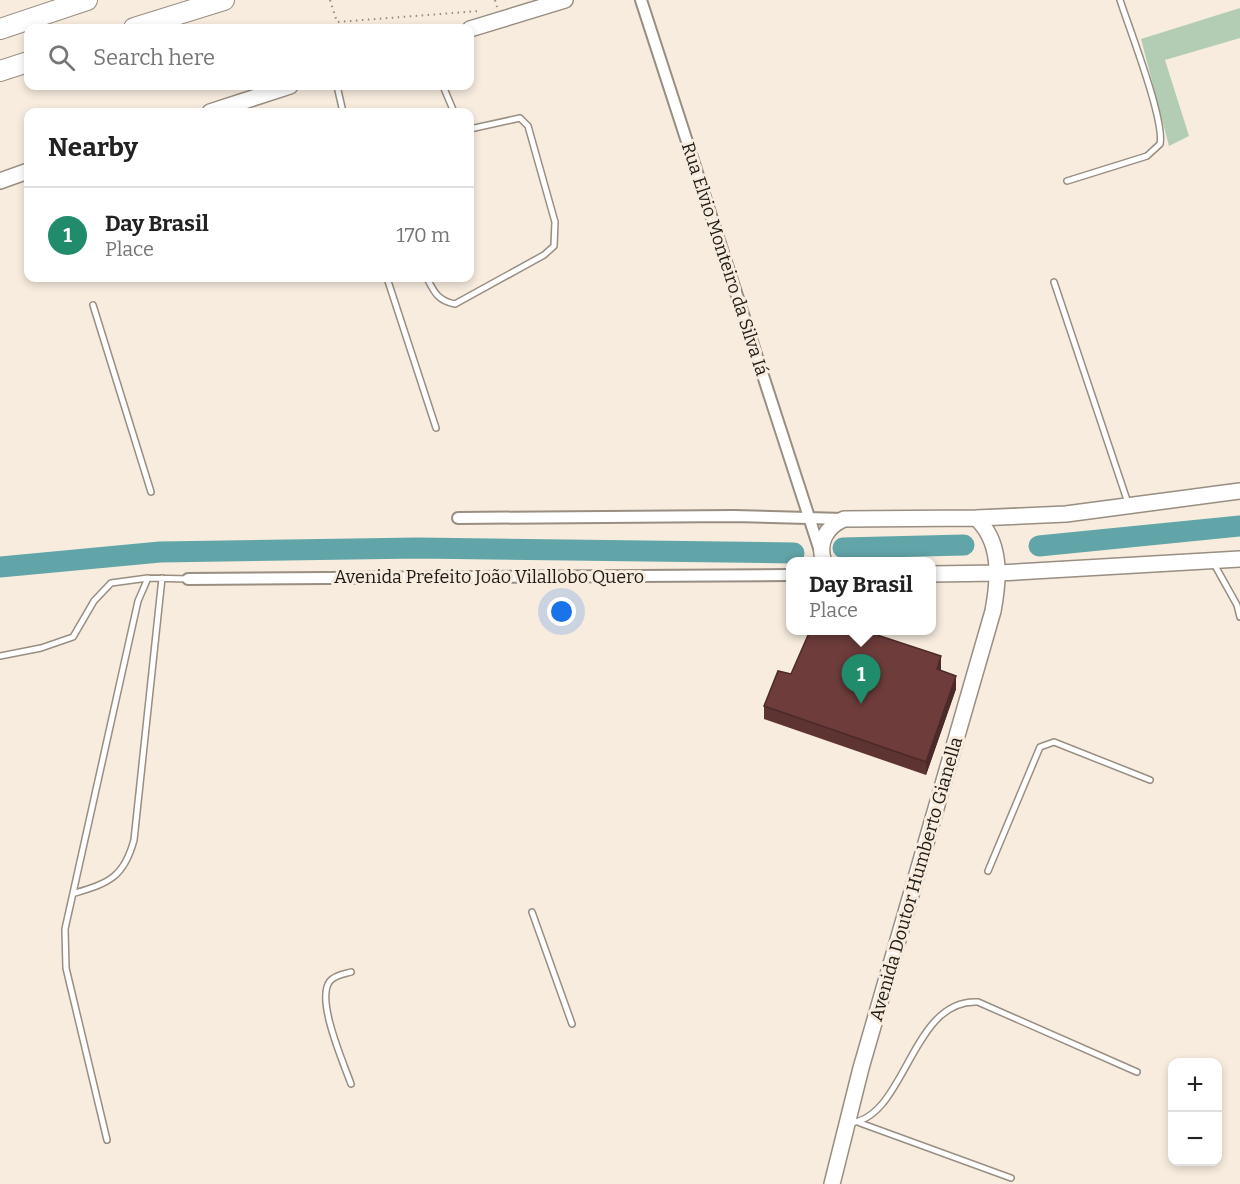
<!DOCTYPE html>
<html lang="en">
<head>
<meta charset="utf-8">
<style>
	body { margin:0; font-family:Bitter,serif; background:#f2f2f2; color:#222 }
	.controls { position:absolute; right:18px; bottom:18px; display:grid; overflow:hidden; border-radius:12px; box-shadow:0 3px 9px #0003 }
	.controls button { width:54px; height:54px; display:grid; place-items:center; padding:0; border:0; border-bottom:2px solid #e0e0e0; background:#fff; color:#222; font:30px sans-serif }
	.you { position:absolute; left:562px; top:612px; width:21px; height:21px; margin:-15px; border:4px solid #fff; border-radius:50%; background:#1a73e8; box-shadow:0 0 0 9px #1a73e833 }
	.badge { display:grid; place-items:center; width:39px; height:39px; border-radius:50%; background:#208c6b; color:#fff; font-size:20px; font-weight:700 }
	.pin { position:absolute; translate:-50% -50px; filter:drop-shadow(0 2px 3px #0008) }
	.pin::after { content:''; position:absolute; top:32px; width:21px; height:18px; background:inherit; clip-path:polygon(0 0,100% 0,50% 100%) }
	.popup { position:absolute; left:786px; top:557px; width:150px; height:78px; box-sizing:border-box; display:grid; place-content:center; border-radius:12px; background:#fff; filter:drop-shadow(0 2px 4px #0005); font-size:20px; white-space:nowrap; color:#767676 }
	.popup b { font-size:22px; color:#222 }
	.popup::after { content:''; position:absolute; left:50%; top:100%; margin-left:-12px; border:12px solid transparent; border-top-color:#fff }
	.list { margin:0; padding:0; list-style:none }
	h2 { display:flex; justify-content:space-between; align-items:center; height:78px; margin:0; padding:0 24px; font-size:26px }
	h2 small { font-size:20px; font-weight:400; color:#767676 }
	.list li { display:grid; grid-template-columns:39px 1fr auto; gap:18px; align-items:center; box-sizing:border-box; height:96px; padding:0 24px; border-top:2px solid #e0e0e0 }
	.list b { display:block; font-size:22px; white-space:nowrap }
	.list p { margin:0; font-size:20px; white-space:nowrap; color:#767676 }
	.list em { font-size:20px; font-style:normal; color:#767676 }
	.icon { flex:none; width:33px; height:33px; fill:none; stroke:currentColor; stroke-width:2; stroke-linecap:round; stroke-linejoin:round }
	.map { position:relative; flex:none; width:1240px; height:1184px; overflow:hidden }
	.search { position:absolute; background:#fff; box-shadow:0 3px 9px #0003; left:24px; top:24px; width:450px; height:66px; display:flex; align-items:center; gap:15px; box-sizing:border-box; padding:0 21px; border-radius:12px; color:#767676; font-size:22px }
	.panel { position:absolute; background:#fff; box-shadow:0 3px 9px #0003; left:24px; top:108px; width:450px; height:174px; border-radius:12px }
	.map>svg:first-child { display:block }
	.green { fill:#b2cdb3 }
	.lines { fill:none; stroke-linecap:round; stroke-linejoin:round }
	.river { stroke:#61a5a8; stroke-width:21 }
	.service-casing { stroke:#988e81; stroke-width:8 }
	.minor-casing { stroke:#988e81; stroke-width:14 }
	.secondary-casing { stroke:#988e81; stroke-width:18 }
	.motorway-casing { stroke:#988e81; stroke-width:22 }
	.path { stroke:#938b81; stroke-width:2; stroke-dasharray:1.5 4.5; stroke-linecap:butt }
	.service { stroke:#fff; stroke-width:5 }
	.minor { stroke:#fff; stroke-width:10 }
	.secondary { stroke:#fff; stroke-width:15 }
	.motorway { stroke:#fff; stroke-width:20 }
	.wall { fill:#5e3433 }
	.shaded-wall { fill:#4c2a29 }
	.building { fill:#6d3c3b; stroke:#4c2a29; stroke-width:1.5 }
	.labels { text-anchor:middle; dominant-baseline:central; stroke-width:6; stroke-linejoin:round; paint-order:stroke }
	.street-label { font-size:18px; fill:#1f1b16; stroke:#f7ecde }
</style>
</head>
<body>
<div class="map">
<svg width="1240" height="1184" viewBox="0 0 1240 1184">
	<rect width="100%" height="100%" fill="#f7ecde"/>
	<path class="green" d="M 1240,8 L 1240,38 L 1165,60 L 1189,136 L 1169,146 L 1141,39 Z"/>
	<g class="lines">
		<path class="river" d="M 1039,546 L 1240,526
			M 843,548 L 964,545
			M 0,567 L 160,552 L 418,548 L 794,553"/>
		<defs>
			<path id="service" d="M 337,86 L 343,112
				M 443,86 L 454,112
				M 1067,181 L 1147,156 L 1160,144 C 1165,120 1129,28 1120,0
				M 387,278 L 436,428
				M 427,278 C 434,292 438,301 455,304 L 544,255 L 554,246 L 555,222 L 528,126 L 520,118 L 470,129
				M 1054,282 L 1128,503
				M 93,305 L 151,492
				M 1213,562 L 1237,605 L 1240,617
				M 0,656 L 41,648 L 73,637 L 94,601 L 111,583 L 148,578
				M 988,871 L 1040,747 L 1054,742 L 1150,780
				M 75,893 C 109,883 124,877 134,840 L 162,578
				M 532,912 L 572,1024
				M 351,972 C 344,974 335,975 330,981 C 315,999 344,1064 351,1084
				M 848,1123 C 906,1121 910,998 978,1002 L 1137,1072
				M 860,1123 L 1011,1178
				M 107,1140 L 66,968 L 65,929 L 138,601 L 148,578 L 188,579"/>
			<path id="minor" d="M 641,0 L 820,551
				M 458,518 L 734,516 L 844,519
				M 188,579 L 790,575"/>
			<path id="secondary" d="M 470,29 L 565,0
				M 210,112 L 290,86
				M 0,181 L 28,171
				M 824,562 C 817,543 826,527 844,519 L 976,518 L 1066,514 L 1240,491
				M 932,574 L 999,573 L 1240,559
				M 832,1184 L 861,1068 L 993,611 C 999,579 1002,542 976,518"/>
			<path id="motorway" d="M 134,28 L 224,0
				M 0,29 L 87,0
				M 0,71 L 28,62"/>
		</defs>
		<use href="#service" class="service-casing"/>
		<use href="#minor" class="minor-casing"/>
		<use href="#secondary" class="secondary-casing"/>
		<use href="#motorway" class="motorway-casing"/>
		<path class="path" d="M 330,0 L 337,22 L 479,11
			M 495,0 L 497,7"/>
		<use href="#service" class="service"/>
		<use href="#minor" class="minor"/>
		<use href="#secondary" class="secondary"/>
		<use href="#motorway" class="motorway"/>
	</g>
	<path class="wall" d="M 941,669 L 941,670 L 956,689 L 926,775 L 764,719 L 764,706 L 791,674 Z"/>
	<path class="shaded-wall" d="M 941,656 L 941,669 L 937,682 L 937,669 Z
		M 956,676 L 956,689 L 926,775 L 926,762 Z"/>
	<path class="building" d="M 819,630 L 862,630 L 941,656 L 937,669 L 956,676 L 926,762 L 764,706 L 778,671 L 791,674 L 809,633 L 818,633 Z"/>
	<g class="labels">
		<g class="street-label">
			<text transform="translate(725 259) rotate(72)">Rua Elvio Monteiro da Silva Iá</text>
			<text x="489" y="577">Avenida Prefeito João Vilallobo Quero</text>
			<text transform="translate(916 879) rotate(-74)">Avenida Doutor Humberto Gianella</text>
		</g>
	</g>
</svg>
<div class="controls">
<button>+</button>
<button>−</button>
</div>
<div class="you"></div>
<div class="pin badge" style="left:861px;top:704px">1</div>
<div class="popup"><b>Day Brasil</b>Place</div>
<div class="search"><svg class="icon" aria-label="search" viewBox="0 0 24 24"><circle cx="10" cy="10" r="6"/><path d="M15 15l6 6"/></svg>Search here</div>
<section class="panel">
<h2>Nearby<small></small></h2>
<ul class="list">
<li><span class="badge">1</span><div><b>Day Brasil</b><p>Place</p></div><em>170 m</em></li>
</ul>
</section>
</div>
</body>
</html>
